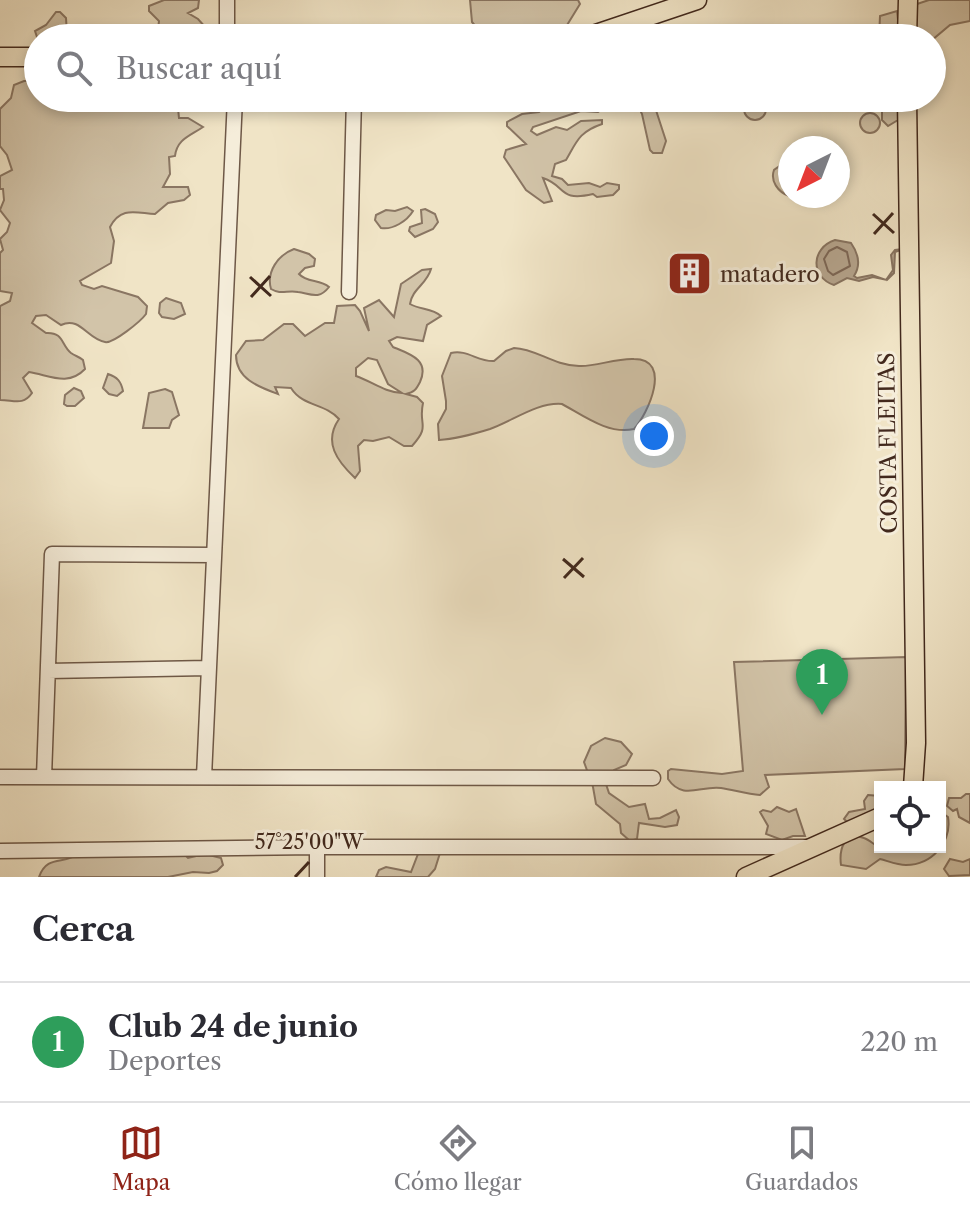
<!DOCTYPE html>
<html lang="es">
<head>
<meta charset="utf-8">
<style>
	body { margin:0; font-family:"Libre Caslon Text",serif; background:#f7f7f7; color:#2b2b33 }
	.controls { position:absolute; right:24px; bottom:24px; display:grid; overflow:hidden; border-radius:0px; box-shadow:0 4px 12px #0003 }
	.controls button { width:72px; height:72px; display:grid; place-items:center; padding:0; border:0; border-bottom:2px solid #e1e1e2; background:#fff; color:#2b2b33; font:40px sans-serif }
	.compass { position:absolute; left:778px; top:136px; width:72px; height:72px; border-radius:50%; background:#fff; box-shadow:0 4px 12px #0003; rotate:222deg }
	.you { position:absolute; left:654px; top:436px; width:28px; height:28px; margin:-20px; border:6px solid #fff; border-radius:50%; background:#1a73e8; box-shadow:0 0 0 12px #1a73e833 }
	.badge { display:grid; place-items:center; width:52px; height:52px; border-radius:50%; background:#8f2418; color:#fff; font-size:26px; font-weight:700 }
	.pin { position:absolute; translate:-50% -66px; filter:drop-shadow(0 2px 4px #0008) }
	.pin::after { content:''; position:absolute; top:42px; width:28px; height:24px; background:inherit; clip-path:polygon(0 0,100% 0,50% 100%) }
	.list { margin:0; padding:0; list-style:none }
	h2 { display:flex; justify-content:space-between; align-items:center; height:104px; margin:0; padding:0 32px; font-size:34px }
	h2 small { font-size:26px; font-weight:400; color:#7c7c81 }
	.list li { display:grid; grid-template-columns:52px 1fr auto; gap:24px; align-items:center; box-sizing:border-box; height:120px; padding:0 32px; border-top:2px solid #e1e1e2 }
	.list b { display:block; font-size:30px; white-space:nowrap }
	.list p { margin:0; font-size:26px; white-space:nowrap; color:#7c7c81 }
	.list em { font-size:26px; font-style:normal; color:#7c7c81 }
	.icon { flex:none; width:44px; height:44px; fill:none; stroke:currentColor; stroke-width:2; stroke-linecap:round; stroke-linejoin:round }
	.map { position:relative; flex:none; width:970px; height:877px; overflow:hidden }
	.search { position:absolute; background:#fff; box-shadow:0 4px 12px #0003; left:24px; right:24px; top:24px; height:88px; display:flex; align-items:center; gap:20px; box-sizing:border-box; padding:0 28px; border-radius:44px; color:#7c7c81; font-size:30px }
	.sheet { height:224px; background:#fff }
	nav { display:flex; justify-content:space-around; align-items:center; box-sizing:border-box; height:112px; border-top:2px solid #e1e1e2; background:#fff; font-size:22px; color:#7c7c81 }
	nav a { display:grid; justify-items:center; gap:4px }
	nav .on { color:#8f2418 }
	.map>svg:first-child { display:block }
	.green { fill:#d2c4a9; stroke:#8a7663; stroke-width:2; fill-rule:evenodd }
	.water { fill:#b5a48d; stroke:#877360; stroke-width:2 }
	.lines { fill:none; stroke-linecap:round; stroke-linejoin:round }
	.shore { stroke:#7c6655; stroke-width:2 }
	.minor-casing { stroke:#6e5847; stroke-width:17 }
	.major-casing { stroke:#42291d; stroke-width:21 }
	.minor { stroke:#f5edda; stroke-width:14 }
	.major { stroke:#f0e4c6; stroke-width:18 }
	.ticks { fill:none; stroke:#42291d; stroke-width:3 }
	.labels { text-anchor:middle; dominant-baseline:central; stroke-width:6; stroke-linejoin:round; paint-order:stroke }
	.poi-label { font-size:22px; fill:#42291d; stroke:#f5edda; text-anchor:start }
	.street-label { font-size:22px; fill:#42291d; stroke:#f5edda }
	.ticks-label { font-size:20px; text-anchor:middle; fill:#42291d; stroke:#f5edda; stroke-width:6; stroke-linejoin:round; paint-order:stroke }
</style>
</head>
<body>
<div class="map">
<svg width="970" height="877" viewBox="0 0 970 877">
	<rect width="100%" height="100%" fill="#f0e4c6"/>
	<filter id="stains"><feTurbulence type="fractalNoise" baseFrequency=".0025" numOctaves="4"/><feColorMatrix values="0 0 0 0 .2 0 0 0 0 .09 0 0 0 0 .02 0 0 0 .5 -.17"/></filter>
	<radialGradient id="worn" r=".72"><stop offset=".6" stop-color="#630" stop-opacity="0"/><stop offset="1" stop-color="#630" stop-opacity=".3"/></radialGradient>
	<path class="green" d="M 164,0 L 199,0 L 198,8 L 188,13 L 198,19 L 206,28 L 210,28 L 219,38 L 130,38 L 129,31 L 132,28 L 149,31 L 158,29 L 159,21 L 149,11 L 149,6 Z
		M 470,0 L 578,0 L 580,4 L 564,30 L 551,38 L 485,38 L 472,22 Z
		M 929,0 L 970,0 L 970,21 L 950,25 L 932,40 L 932,38 L 914,38 L 908,7 Z
		M 897,11 L 900,38 L 879,38 L 880,16 Z
		M 56,12 L 60,12 L 66,18 L 67,34 L 61,38 L 38,40 L 35,31 L 46,25 Z
		M 24,81 L 38,81 L 38,98 L 58,98 L 58,107 L 76,110 L 91,98 L 177,98 L 179,118 L 188,118 L 203,127 C 190,136 177,139 175,156 L 169,157 L 170,174 L 163,187 L 188,187 L 190,195 L 184,200 L 168,203 L 155,214 C 136,213 121,206 110,227 L 114,241 L 111,263 L 80,281 L 82,285 L 94,289 L 102,286 L 138,297 L 147,306 L 146,314 C 141,321 113,344 105,342 C 87,339 80,316 61,325 L 46,315 L 36,316 L 32,323 L 46,333 C 64,332 61,345 71,353 C 75,356 80,357 83,360 L 85,369 C 68,387 49,375 29,372 L 23,378 L 32,393 C 23,406 14,400 0,400 L 0,306 L 10,301 L 12,293 L 0,291 L 0,253 L 3,250 L 0,239 L 7,232 L 10,223 L 0,210 L 4,200 L 3,189 L 0,189 L 0,176 L 12,170 L 7,155 L 0,146 L 0,109 L 11,98 L 14,85 Z
		M744 109a11 11 0 1 1 22 0a11 11 0 1 1-22 0Z
		M 565,98 L 602,104 L 605,107 L 598,112 L 581,111 L 533,127 L 531,131 L 537,135 L 556,127 L 567,130 L 581,121 L 602,120 L 602,124 C 579,132 577,141 566,160 L 555,164 L 552,176 L 562,179 L 568,185 L 589,183 L 600,187 L 607,183 L 619,185 L 619,189 L 613,195 L 597,197 L 593,194 C 558,202 567,186 543,178 L 552,201 L 544,203 L 526,190 L 504,157 L 506,150 L 526,144 L 507,126 L 507,122 L 522,114 L 539,112 L 549,104 Z
		M 634,98 L 652,98 L 666,141 L 662,153 L 653,153 L 650,150 L 642,114 Z
		M 882,98 L 895,98 L 899,112 L 898,120 L 888,126 L 882,120 Z
		M860 123a10 10 0 1 1 20 0a10 10 0 1 1-20 0Z
		M 781,165 L 790,167 L 789,196 C 778,192 770,181 774,170 Z
		M 407,207 L 413,211 C 407,221 393,230 381,228 L 375,220 L 376,215 L 386,210 L 395,211 Z
		M 425,209 L 435,214 L 438,222 L 433,229 L 415,237 L 409,231 L 410,227 L 422,223 L 421,210 Z
		M 294,249 L 309,254 L 315,259 L 314,266 L 305,268 L 299,274 C 307,283 320,279 329,287 C 319,300 311,294 298,292 C 287,290 281,295 271,289 C 266,272 278,255 294,249 Z
		M 431,269 C 427,284 412,289 410,304 C 420,310 432,308 441,316 L 427,325 L 423,341 L 397,337 L 389,341 L 393,347 C 410,354 430,360 420,382 C 416,390 414,392 406,394 L 417,397 L 423,403 C 418,426 431,425 412,446 L 404,446 L 389,437 L 373,441 L 364,440 L 358,446 L 360,471 L 355,478 C 337,461 323,442 339,419 C 325,403 303,407 291,388 L 275,387 L 278,394 C 259,387 236,379 236,355 L 246,341 L 263,340 L 284,324 L 293,324 L 305,336 L 325,323 L 334,323 L 337,306 L 355,305 L 360,311 L 369,331 L 364,308 L 379,300 L 394,317 L 401,284 L 422,270 ZM 368,358 L 377,360 L 388,384 L 402,393 C 384,392 373,382 356,376 L 356,368 Z
		M 166,298 L 181,303 L 185,314 L 174,319 L 162,317 L 159,313 L 160,303 Z
		M 514,348 C 537,349 552,365 579,366 C 595,367 616,358 634,359 C 673,359 648,414 634,429 C 609,435 584,416 562,404 C 537,402 513,421 490,429 C 474,434 455,439 439,440 L 438,424 L 446,409 L 446,401 L 442,376 L 451,353 C 467,349 478,362 494,361 L 506,351 Z
		M 108,374 C 117,377 121,381 123,391 L 117,396 L 109,394 L 103,388 Z
		M 74,388 L 81,391 L 84,398 L 75,406 L 67,406 L 64,404 L 65,395 Z
		M 165,389 L 172,392 L 179,415 L 172,420 L 169,428 L 143,428 L 149,393 Z
		M 906,657 L 905,769 L 765,775 L 769,787 L 760,795 C 747,794 734,790 721,788 C 701,785 683,801 668,779 L 668,771 L 671,769 L 722,774 L 743,771 L 734,662 Z
		M 605,738 L 621,742 L 632,754 L 626,765 L 614,770 L 606,784 L 609,793 L 629,807 L 645,804 L 649,819 L 660,818 L 676,810 L 679,817 L 677,825 L 665,827 L 639,823 L 637,839 L 630,841 L 621,833 L 620,824 L 596,804 L 593,787 L 584,762 L 591,746 Z
		M 966,794 L 970,794 L 970,823 L 959,817 L 957,809 L 953,811 L 947,806 L 949,798 L 961,798 Z
		M 868,795 L 880,796 L 880,807 L 853,822 L 847,822 L 844,819 L 849,812 L 865,809 L 864,801 Z
		M 777,807 L 789,812 L 796,809 L 805,836 L 793,836 L 782,840 L 766,834 L 768,826 L 760,812 L 763,810 L 771,812 Z
		M 941,812 L 948,817 C 952,842 932,865 906,865 C 897,865 888,861 880,859 L 866,869 L 841,865 C 839,850 844,830 864,838 C 870,840 875,846 881,848 C 899,851 922,847 940,847 Z
		M 182,852 L 188,858 L 205,854 L 221,858 L 223,865 L 217,871 L 209,873 L 193,872 L 168,877 L 39,877 C 47,854 64,865 78,854 Z
		M 440,853 L 435,869 L 428,877 L 376,877 L 379,870 L 386,867 L 411,872 L 418,854 Z
		M 950,859 L 963,862 L 970,859 L 970,875 L 949,876 L 944,869 Z"/>
	<path class="water" d="M 835,240 L 851,243 C 858,253 861,265 854,276 L 857,278 L 872,275 L 886,280 L 893,270 L 891,255 L 895,250 L 903,249 L 895,252 L 894,273 L 887,280 L 873,277 L 859,281 L 847,278 L 834,285 C 810,277 811,248 835,240 Z"/>
	<g class="lines">
		<path class="shore" d="M 837,247 L 847,252 L 850,266 L 833,275 L 828,271 L 824,259 L 829,251 Z"/>
		<defs>
			<path id="minor" d="M 227,38 L 227,0
				M 349,292 L 354,98
				M 48,671 L 208,668
				M 0,777 L 653,778
				M 44,777 L 52,554 L 214,555
				M 204,777 L 235,98
				M 317,847 L 317,877
				M 0,851 L 317,847 L 809,847"/>
			<path id="major" d="M 584,38 L 697,0
				M 907,38 L 908,0
				M 0,57 L 38,57
				M 907,98 L 916,743 L 913,787
				M 746,877 L 880,817"/>
		</defs>
		<use href="#minor" class="minor-casing"/>
		<use href="#major" class="major-casing"/>
		<use href="#minor" class="minor"/>
		<use href="#major" class="major"/>
	</g>
	<path class="ticks" d="M 873,214 L 894,233M 874,234 L 893,213M 250,277 L 271,296M 251,297 L 270,276M 563,559 L 584,577M 564,578 L 583,558M 295,877 L 309,862"/>
	<defs>
		<symbol id="building-square" viewBox="-11 -11 22 22"><rect x="-9" y="-9" width="18" height="18" rx="4" fill="#8f2418" stroke="#f5edda"/><path d="M-4-6H4V6H1V3H-1V6H-4ZM-2.5-4.3h1.7v1.8h-1.7ZM.8-4.3h1.7v1.8H.8ZM-2.5-1h1.7V.8h-1.7ZM.8-1h1.7V.8H.8Z" fill="#fff"/></symbol>
	</defs>
	<g fill-rule="evenodd">
		<use href="#building-square" x="664" y="248" width="51" height="51"/>
	</g>
	<g class="labels">
		<g class="poi-label">
			<text x="720" y="274">matadero</text>
		</g>
		<g class="street-label">
			<text transform="translate(888 443) rotate(-91)">COSTA FLEITAS</text>
		</g>
	</g>
	<g class="ticks-label">
		<text x="309" y="849">57°25'00"W</text>
	</g>
	<rect width="100%" height="100%" filter="url(#stains)"/>
	<rect width="100%" height="100%" fill="url(#worn)"/>
</svg>
<div class="controls">
<button><svg class="icon" aria-label="locate" viewBox="0 0 24 24"><circle cx="12" cy="12" r="6"/><path d="M12 2v4M12 18v4M2 12h4M18 12h4"/></svg></button>
</div>
<svg class="compass" viewBox="-18 -18 36 36"><path d="M0-13l5 13h-10z" fill="#e53935"/><path d="M0 13l5-13h-10z" fill="#7c7c81"/></svg>
<div class="you"></div>
<div class="pin badge" style="left:822px;top:715px;background:#2e9e5b">1</div>
<div class="search"><svg class="icon" aria-label="search" viewBox="0 0 24 24"><circle cx="10" cy="10" r="6"/><path d="M15 15l6 6"/></svg>Buscar aquí</div>
</div>
<section class="sheet">
<h2>Cerca<small></small></h2>
<ul class="list">
<li><span class="badge" style="background:#2e9e5b">1</span><div><b>Club 24 de junio</b><p>Deportes</p></div><em>220 m</em></li>
</ul>
</section>
<nav>
<a class="on"><svg class="icon" aria-label="map" viewBox="0 0 24 24"><path d="M3 6l6-2 6 2 6-2v14l-6 2-6-2-6 2zM9 4v14M15 6v14"/></svg>Mapa</a>
<a><svg class="icon" aria-label="directions" viewBox="0 0 24 24"><path d="M12 3l9 9-9 9-9-9zM9 14v-3h6M13 9l2 2-2 2"/></svg>Cómo llegar</a>
<a><svg class="icon" aria-label="saved" viewBox="0 0 24 24"><path d="M7 4h10v16l-5-4-5 4z"/></svg>Guardados</a>
</nav>
</body>
</html>
